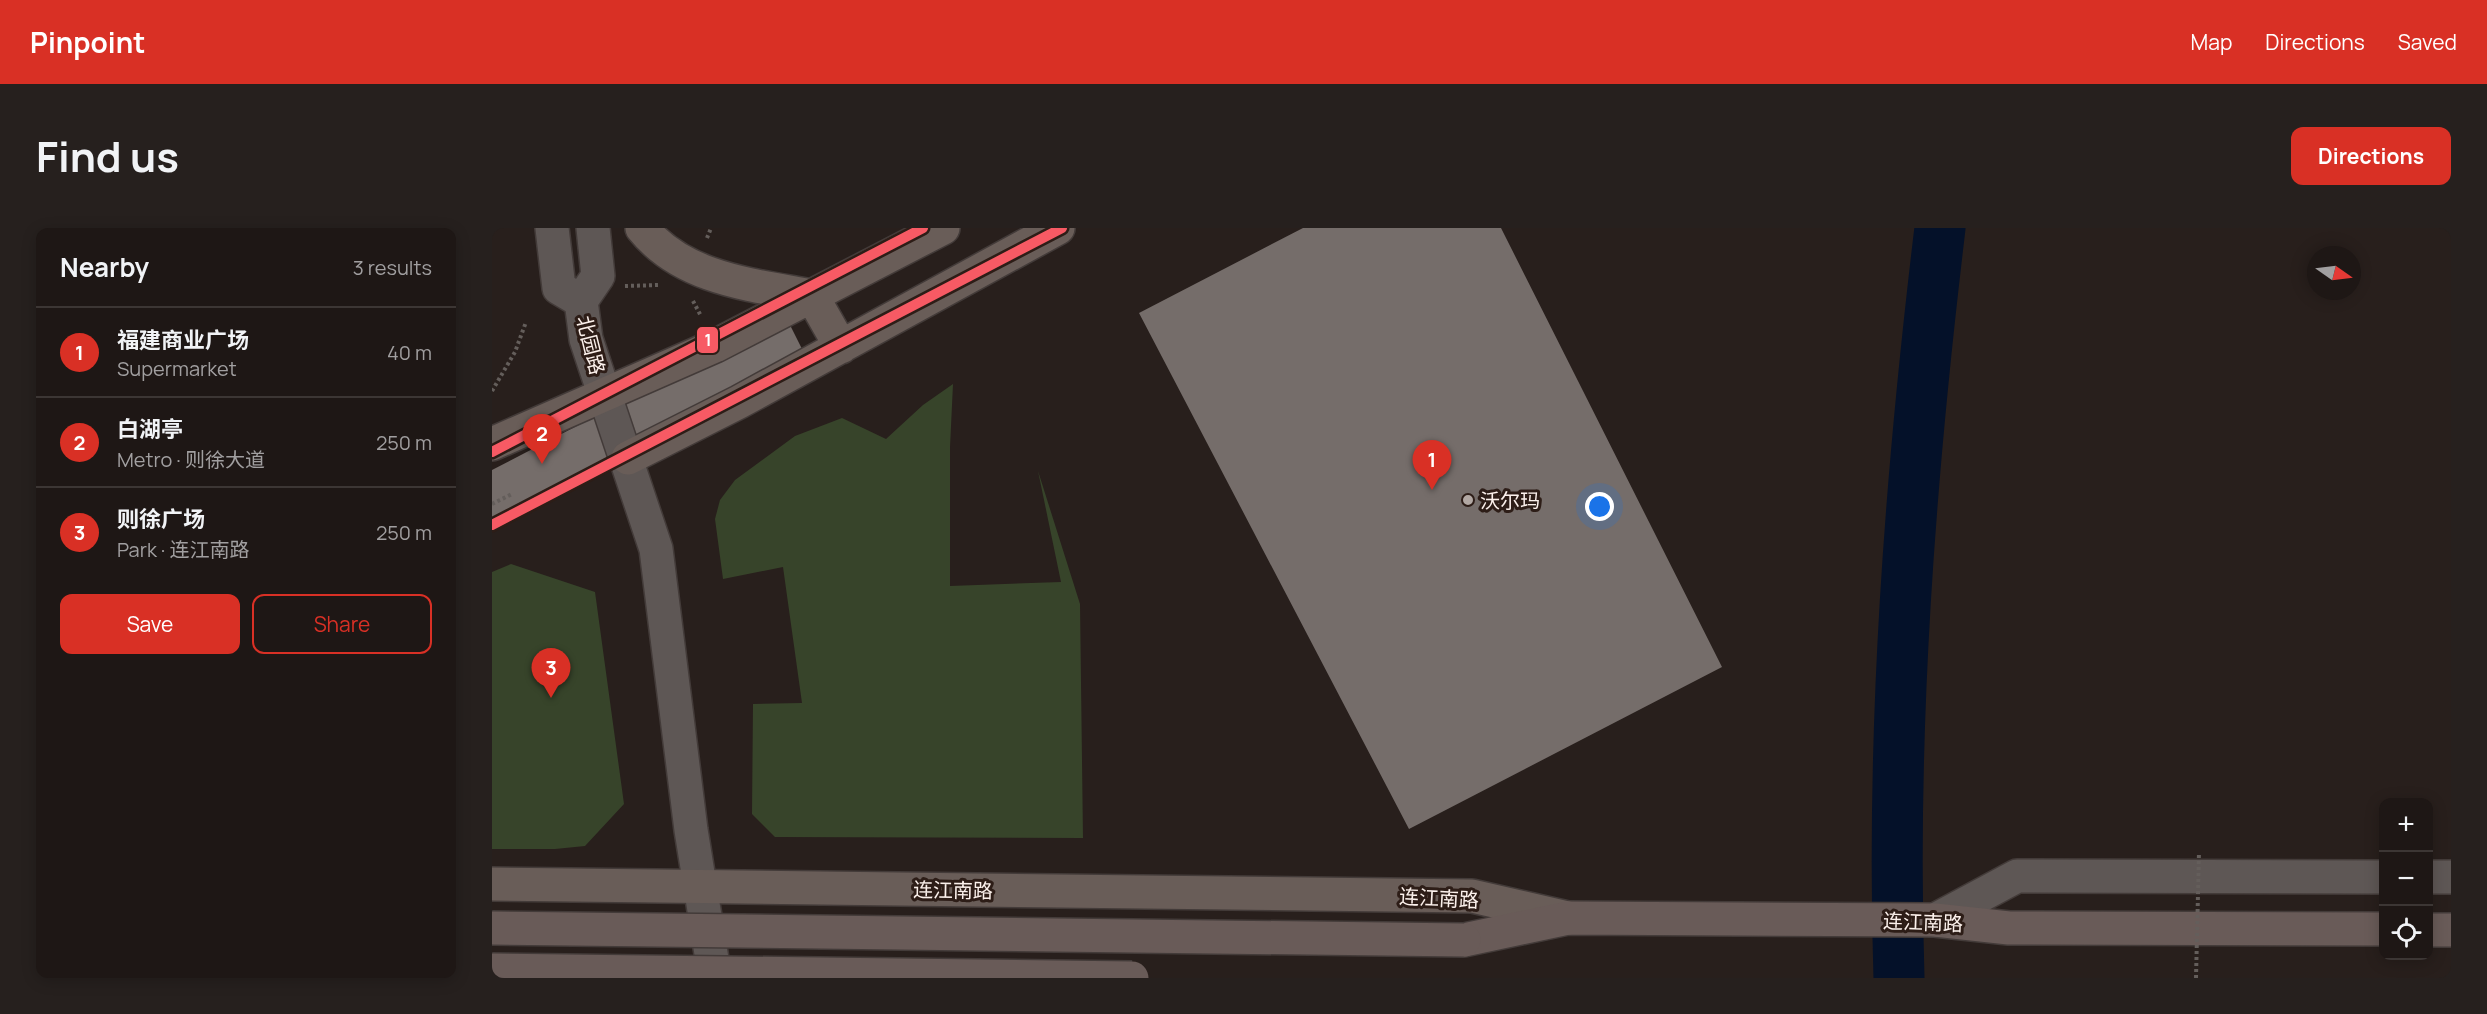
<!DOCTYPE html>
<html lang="en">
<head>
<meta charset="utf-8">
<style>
	body { margin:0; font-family:Manrope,"Noto Sans SC",sans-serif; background:#26201e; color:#f1f3f6 }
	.controls { position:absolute; right:18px; bottom:18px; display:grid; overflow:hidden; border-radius:12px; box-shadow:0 3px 15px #0003 }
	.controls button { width:54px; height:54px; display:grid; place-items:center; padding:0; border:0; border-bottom:2px solid #3c3634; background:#1e1715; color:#f1f3f6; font:30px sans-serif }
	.compass { position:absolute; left:1815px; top:18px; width:54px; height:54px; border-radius:50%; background:#1e1715; box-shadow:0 3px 15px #0003; rotate:104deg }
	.you { position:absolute; left:1108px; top:279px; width:21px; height:21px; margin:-15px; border:4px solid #fff; border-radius:50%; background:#1a73e8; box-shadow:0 0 0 9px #1a73e833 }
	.badge { display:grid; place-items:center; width:39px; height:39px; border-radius:50%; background:#d93025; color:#fff; font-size:20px; font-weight:700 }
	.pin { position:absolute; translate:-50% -50px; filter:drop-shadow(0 2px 3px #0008) }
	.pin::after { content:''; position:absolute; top:32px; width:21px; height:18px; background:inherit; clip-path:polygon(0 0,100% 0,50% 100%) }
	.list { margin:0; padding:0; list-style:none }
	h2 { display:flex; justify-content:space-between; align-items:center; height:78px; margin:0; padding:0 24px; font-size:26px }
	h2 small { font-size:20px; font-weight:400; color:#a19fa0 }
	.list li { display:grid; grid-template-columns:39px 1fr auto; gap:18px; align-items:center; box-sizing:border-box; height:90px; padding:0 24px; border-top:2px solid #3c3634 }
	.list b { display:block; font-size:22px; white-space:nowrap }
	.list p { margin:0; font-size:20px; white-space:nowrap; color:#a19fa0 }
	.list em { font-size:20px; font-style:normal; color:#a19fa0 }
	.actions { display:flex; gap:12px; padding:18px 24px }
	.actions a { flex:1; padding:14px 0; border:2px solid #d93025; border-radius:12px; text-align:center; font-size:21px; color:#d93025 }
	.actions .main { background:#d93025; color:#fff }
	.icon { flex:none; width:33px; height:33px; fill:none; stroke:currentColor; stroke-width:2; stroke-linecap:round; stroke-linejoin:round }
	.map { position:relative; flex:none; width:1959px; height:750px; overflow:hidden; border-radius:12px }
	header { display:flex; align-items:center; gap:36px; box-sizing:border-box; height:84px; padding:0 30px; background:#d93025; color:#fff }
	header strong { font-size:28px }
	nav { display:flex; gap:33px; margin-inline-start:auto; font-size:21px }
	.intro { display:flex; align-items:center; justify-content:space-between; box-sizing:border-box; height:144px; padding:0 36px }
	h1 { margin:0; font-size:42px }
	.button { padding:15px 27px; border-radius:12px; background:#d93025; color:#fff; font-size:21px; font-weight:700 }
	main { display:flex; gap:36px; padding:0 36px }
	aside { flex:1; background:#1e1715; border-radius:12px; box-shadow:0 3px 15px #0003 }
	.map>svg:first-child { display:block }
	.green { fill:#37442a }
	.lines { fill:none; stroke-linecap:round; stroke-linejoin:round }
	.river { stroke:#041129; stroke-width:51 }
	.building { fill:#756d6a }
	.secondary-casing { stroke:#433b39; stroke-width:36 }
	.primary-casing { stroke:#433b39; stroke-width:36 }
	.highway-casing { stroke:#433b39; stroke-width:36 }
	.path { stroke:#645e5b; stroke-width:4; stroke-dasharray:3 3; stroke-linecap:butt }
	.secondary { stroke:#5e5755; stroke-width:33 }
	.primary { stroke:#695d58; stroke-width:33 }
	.highway { stroke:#695b58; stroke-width:33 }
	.highway-bridge-casing { stroke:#433b39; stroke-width:36; stroke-linecap:butt }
	.path-bridge { stroke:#645e5b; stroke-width:4; stroke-dasharray:3 3; stroke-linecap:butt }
	.highway-bridge { stroke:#695b58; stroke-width:33 }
	.metro-1-casing { stroke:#2d1d17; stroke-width:15 }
	.metro-1 { stroke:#f75a64; stroke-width:10 }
	.poi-dot { fill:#b2a8a3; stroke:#2d1d17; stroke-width:2 }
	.labels { text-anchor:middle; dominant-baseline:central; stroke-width:6; stroke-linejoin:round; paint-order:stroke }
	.street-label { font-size:20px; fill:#fcf1ec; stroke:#2d1d17 }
	.poi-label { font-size:20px; fill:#fcf1ec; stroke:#2d1d17; text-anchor:start }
	.line-badge { stroke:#2d1d17; stroke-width:2 }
	.badge-label { font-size:16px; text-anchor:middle; font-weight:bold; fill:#fff }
</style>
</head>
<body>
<header>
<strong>Pinpoint</strong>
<nav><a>Map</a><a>Directions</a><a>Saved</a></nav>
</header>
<div class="intro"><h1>Find us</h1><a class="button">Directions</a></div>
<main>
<aside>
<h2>Nearby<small>3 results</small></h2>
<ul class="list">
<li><span class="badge">1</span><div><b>福建商业广场</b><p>Supermarket</p></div><em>40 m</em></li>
<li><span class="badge">2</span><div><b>白湖亭</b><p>Metro · 则徐大道</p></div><em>250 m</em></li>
<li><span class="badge">3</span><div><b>则徐广场</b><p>Park · 连江南路</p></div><em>250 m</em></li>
</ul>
<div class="actions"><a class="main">Save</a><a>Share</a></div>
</aside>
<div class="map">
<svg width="1959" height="750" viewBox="0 0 1959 750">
	<rect width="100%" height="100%" fill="#281f1c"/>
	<path class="green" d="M 461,156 L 458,219 L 458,358 L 569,354 L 546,243 L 588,376 L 591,610 L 283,609 L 260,586 L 261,476 L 310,475 L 291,339 L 231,351 L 223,291 L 228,272 L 243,252 L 303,208 L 350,190 L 394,211 L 431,177 Z
		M 19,336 L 103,364 L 132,576 L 93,618 L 63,621 L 0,621 L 0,344 Z"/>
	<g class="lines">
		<path class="river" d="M 1407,750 C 1399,500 1418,249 1448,0"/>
	</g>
	<path class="building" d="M 811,0 L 1009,0 L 1230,439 L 917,601 L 647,85 Z
		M 294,89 L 316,133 L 0,297 L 0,242 Z"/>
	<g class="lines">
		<defs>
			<path id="secondary" d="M 60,0 L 67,60 L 89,73
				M 101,0 L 106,48 L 89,73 L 94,111 L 164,321 L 199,602 L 223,750
				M 1936,649 L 1959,649
				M 1443,692 L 1525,648 L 1892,649"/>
			<path id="primary" d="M 150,0 C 191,51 260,57 320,68 L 349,119
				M 0,216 L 223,118 L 451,0
				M 136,230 L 247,174 L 566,0
				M 0,656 L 980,668 L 1076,690"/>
			<path id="highway" d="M 1936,702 L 1959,702
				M 972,712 L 1076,690 L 1443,692 L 1517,700 L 1892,701"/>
		</defs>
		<use href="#secondary" class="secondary-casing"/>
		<use href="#primary" class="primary-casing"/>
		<use href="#highway" class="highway-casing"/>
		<path class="path" d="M 215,10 L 219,0
			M 133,58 L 167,57
			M 201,73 L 209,88
			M 0,163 L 23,124 L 34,94
			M 0,276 L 20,266"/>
		<use href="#secondary" class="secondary"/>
		<use href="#primary" class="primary"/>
		<use href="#highway" class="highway"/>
		<defs>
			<path id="highway-bridge" d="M 0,700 L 972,712
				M 0,742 L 640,750"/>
		</defs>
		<use href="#highway-bridge" class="highway-bridge-casing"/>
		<path class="path-bridge" d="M 1704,750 L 1707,624"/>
		<use href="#highway-bridge" class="highway-bridge"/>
		<defs>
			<path id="metro-1" d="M 0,224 L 431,0
				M 0,297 L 570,0"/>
		</defs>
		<use href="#metro-1" class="metro-1-casing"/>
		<use href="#metro-1" class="metro-1"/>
	</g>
	<circle class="poi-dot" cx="976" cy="272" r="6"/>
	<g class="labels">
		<g class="street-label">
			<text transform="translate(99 117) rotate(76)">北园路</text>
			<text transform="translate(461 662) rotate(1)">连江南路</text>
			<text transform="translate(947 670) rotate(3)">连江南路</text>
			<text transform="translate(1431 694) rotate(2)">连江南路</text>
		</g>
		<g class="poi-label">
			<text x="988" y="272">沃尔玛</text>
		</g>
	</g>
	<rect class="line-badge" x="204" y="98" width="23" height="28" rx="6" fill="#f75a64"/>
	<g class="badge-label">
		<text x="216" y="118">1</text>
	</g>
</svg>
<div class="controls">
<button>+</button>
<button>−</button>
<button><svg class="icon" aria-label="locate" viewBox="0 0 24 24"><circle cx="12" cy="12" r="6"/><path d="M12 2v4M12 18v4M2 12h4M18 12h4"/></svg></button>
</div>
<svg class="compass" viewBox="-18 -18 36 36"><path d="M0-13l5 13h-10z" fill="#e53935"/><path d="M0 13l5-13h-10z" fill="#a19fa0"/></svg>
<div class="you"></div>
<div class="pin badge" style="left:940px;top:262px">1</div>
<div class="pin badge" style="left:50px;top:236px">2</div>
<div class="pin badge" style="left:59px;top:470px">3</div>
</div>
</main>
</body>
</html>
